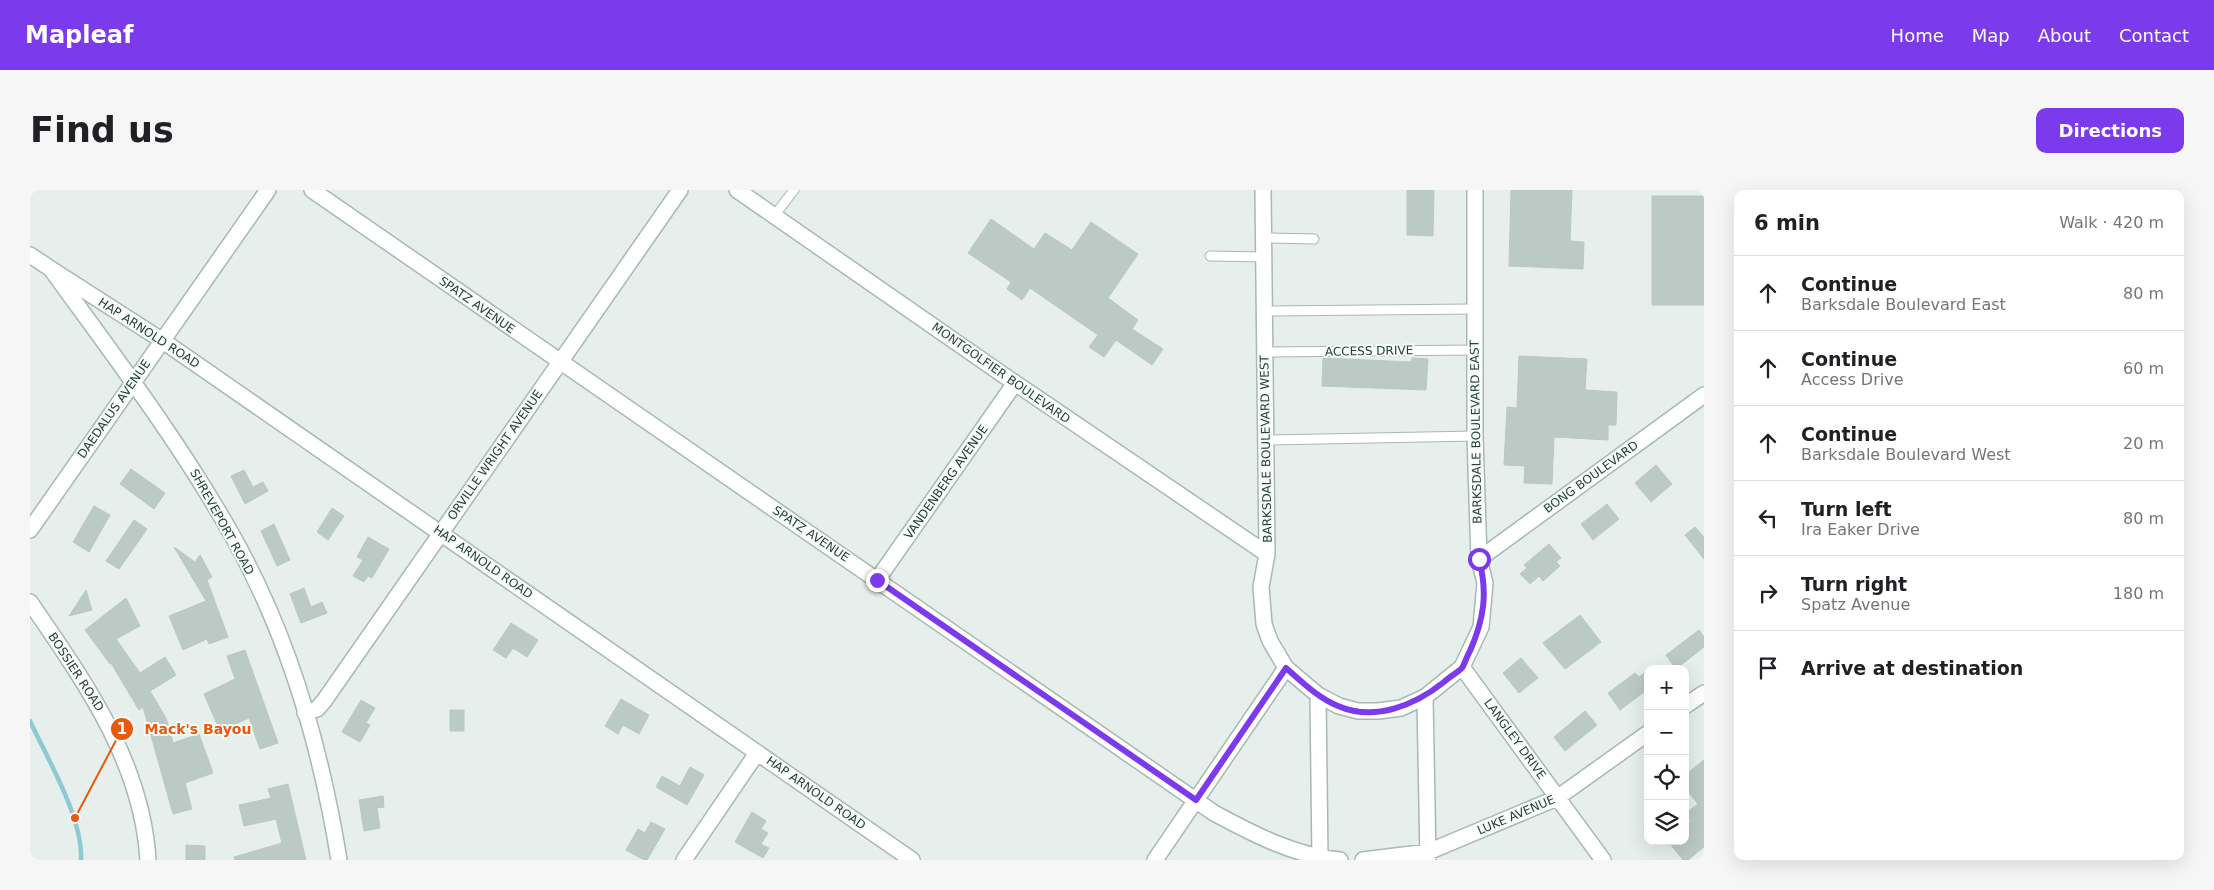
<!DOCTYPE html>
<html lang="en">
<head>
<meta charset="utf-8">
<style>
	body { margin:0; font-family:"DejaVu Sans",sans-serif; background:#f6f6f6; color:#202124 }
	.controls { position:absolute; right:15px; bottom:15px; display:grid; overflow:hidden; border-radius:10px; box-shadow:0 5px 20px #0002 }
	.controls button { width:45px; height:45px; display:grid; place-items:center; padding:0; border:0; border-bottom:1px solid #e0e0e0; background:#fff; color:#202124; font:25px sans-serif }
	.stop { position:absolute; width:15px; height:15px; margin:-11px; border:4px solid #7c3aed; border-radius:50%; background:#fff }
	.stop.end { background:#7c3aed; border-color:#fff; box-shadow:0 1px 5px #0008 }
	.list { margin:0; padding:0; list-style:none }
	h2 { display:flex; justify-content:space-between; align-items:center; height:65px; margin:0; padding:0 20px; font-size:21px }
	h2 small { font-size:16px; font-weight:400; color:#757577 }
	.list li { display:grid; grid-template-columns:32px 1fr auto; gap:15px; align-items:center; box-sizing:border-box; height:75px; padding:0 20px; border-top:1px solid #e0e0e0 }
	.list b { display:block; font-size:19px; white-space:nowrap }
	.list p { margin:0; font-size:16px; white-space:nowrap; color:#757577 }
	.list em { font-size:16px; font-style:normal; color:#757577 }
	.icon { flex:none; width:28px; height:28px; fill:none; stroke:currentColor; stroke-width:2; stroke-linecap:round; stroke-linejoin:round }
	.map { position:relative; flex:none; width:1674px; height:670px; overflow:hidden; border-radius:10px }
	header { display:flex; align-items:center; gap:30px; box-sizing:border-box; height:70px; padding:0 25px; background:#7c3aed; color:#fff }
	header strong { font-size:24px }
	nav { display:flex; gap:28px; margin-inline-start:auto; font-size:18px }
	.intro { display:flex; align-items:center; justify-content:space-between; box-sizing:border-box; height:120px; padding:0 30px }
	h1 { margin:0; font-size:35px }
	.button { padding:12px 22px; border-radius:10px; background:#7c3aed; color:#fff; font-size:18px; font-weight:700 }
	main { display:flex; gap:30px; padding:0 30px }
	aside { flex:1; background:#fff; border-radius:10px; box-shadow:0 5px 20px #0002 }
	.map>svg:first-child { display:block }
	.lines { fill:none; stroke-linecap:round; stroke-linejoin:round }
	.stream { stroke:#8ec9d4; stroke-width:4.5 }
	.building { fill:#bbcac4; stroke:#b8c9c2 }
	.service-casing { stroke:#a8b8b2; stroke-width:11 }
	.minor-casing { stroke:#a8b8b2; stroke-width:18 }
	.service { stroke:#fff; stroke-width:9 }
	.minor { stroke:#fff; stroke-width:15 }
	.route { stroke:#7c3aed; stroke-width:6 }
	.labels { text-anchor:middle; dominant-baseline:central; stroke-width:4; stroke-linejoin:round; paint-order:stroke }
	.street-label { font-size:12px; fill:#24423a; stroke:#f7fbf9 }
	.leader { fill:none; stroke:#e8590c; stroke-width:2 }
	.callout-dot { fill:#e8590c; stroke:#f7fbf9; stroke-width:2 }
	.mark-label { font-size:15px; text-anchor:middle; font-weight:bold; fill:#fff }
	.callout-label { font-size:14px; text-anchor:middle; font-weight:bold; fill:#e8590c; stroke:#f7fbf9; stroke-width:4; stroke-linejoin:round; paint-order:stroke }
</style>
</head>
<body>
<header>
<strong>Mapleaf</strong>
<nav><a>Home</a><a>Map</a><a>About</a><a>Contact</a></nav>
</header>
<div class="intro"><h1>Find us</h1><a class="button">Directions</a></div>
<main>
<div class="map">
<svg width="1674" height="670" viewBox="0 0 1674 670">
	<rect width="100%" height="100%" fill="#e6efeb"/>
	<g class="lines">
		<path class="stream" d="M 0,531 C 18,570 53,628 51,670"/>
	</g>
	<path class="building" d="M 1377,0 L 1404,0 L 1403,46 L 1377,45 Z
		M 1481,0 L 1542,0 L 1540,51 L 1554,52 L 1553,79 L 1479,76 Z
		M 1622,6 L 1674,6 L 1674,115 L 1622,115 Z
		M 961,29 L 1004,59 L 1015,43 L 1042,60 L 1061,32 L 1108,64 L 1078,108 L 1108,130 L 1102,139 L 1133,159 L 1122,175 L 1086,150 L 1074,167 L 1059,157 L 1068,145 L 1000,98 L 992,110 L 977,99 L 981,92 L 938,63 Z
		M 1489,166 L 1557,169 L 1555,200 L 1587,202 L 1586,235 L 1578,235 L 1578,250 L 1524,247 L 1522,294 L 1494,293 L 1495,276 L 1474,275 L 1477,217 L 1487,218 Z
		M 1293,168 L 1381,172 L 1382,168 L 1398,169 L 1396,200 L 1292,196 Z
		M 1626,275 L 1642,294 L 1621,312 L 1605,293 Z
		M 101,279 L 135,303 L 124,319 L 90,294 Z
		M 214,280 L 223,297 L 233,292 L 238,301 L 215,314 L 201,286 Z
		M 1577,314 L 1589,329 L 1563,350 L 1551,334 Z
		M 64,316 L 80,325 L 59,362 L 43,352 Z
		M 302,318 L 314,326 L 298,350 L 287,342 Z
		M 104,330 L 117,339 L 89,379 L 76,371 Z
		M 244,334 L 260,370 L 247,376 L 231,341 Z
		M 1665,337 L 1674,347 L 1674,369 L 1655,345 Z
		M 338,347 L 359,359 L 342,388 L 338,386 L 334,392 L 323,386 L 333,370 L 327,367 Z
		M 1519,354 L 1531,368 L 1526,372 L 1530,376 L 1513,391 L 1509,386 L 1500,394 L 1490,384 L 1497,378 L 1494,375 Z
		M 144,357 L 165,372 L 170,365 L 182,387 L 177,390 L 198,447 L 179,454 L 177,449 L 153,460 L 139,426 L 176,411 Z
		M 274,398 L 281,417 L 292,412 L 297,423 L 271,433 L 260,404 Z
		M 56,400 L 62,420 L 39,426 Z
		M 96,408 L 110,436 L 86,449 L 110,483 L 135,467 L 146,485 L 120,501 L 136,528 L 143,553 L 169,544 L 183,583 L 155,593 L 162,619 L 143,624 L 113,517 L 109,520 L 81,473 L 80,474 L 55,440 Z
		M 1550,425 L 1571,452 L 1535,479 L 1513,453 Z
		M 481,433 L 508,450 L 497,467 L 483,458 L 476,468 L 463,460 Z
		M 1669,440 L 1674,447 L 1674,457 L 1646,479 L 1636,465 Z
		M 215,460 L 248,553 L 230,559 L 219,528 L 190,541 L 174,504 L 205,489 L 197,466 Z
		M 1491,468 L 1508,488 L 1489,503 L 1473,483 Z
		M 1618,480 L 1618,499 L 1590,520 L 1578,503 L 1605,483 L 1609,487 Z
		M 591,509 L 619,525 L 609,544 L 593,535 L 588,544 L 575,536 Z
		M 331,510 L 345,518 L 336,533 L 340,535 L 330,552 L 312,542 Z
		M 420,520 L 434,520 L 434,541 L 420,541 Z
		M 1555,521 L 1567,535 L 1535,561 L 1524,547 Z
		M 1674,570 L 1674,657 L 1658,670 L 1653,670 L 1638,651 L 1655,651 L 1655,636 L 1661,631 L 1655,624 L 1668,614 L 1655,598 L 1655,585 Z
		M 660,577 L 674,585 L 657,615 L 626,597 L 632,586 L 650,596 Z
		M 258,594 L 276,670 L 205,670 L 204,667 L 252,653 L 246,629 L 214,636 L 209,615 L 241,608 L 238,599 Z
		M 353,606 L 354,617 L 347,618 L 350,638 L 334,641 L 329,610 Z
		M 722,622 L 736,631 L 731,639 L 738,643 L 731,654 L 739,658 L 733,668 L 705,652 Z
		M 621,632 L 635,639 L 617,670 L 614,670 L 596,660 L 608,639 L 615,643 Z
		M 156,655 L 175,656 L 175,670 L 156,670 Z"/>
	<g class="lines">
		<defs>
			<path id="service" d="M 744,26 L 764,0
				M 1234,48 L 1284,49
				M 1180,66 L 1234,67
				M 1234,121 L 1444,119
				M 1234,162 L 1444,160
				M 1235,250 L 1445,246"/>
			<path id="minor" d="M 282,0 L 1184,623 C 1223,644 1265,666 1310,670
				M 707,0 L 985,193 L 1237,364
				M 1233,0 L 1237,364 L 1231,397 L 1234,434 L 1240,451 L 1256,478 L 1288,505 L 1309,516 L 1328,521 L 1348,521 L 1371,518 L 1395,507 L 1432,477 L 1451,437 L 1455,393 L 1449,369 L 1445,246 L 1445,0
				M 0,65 L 21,79 C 84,166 149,251 202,345 C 258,444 291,558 309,670
				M 21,79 L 133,151 L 882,670
				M 0,340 L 238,0
				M 1449,369 L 1674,205
				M 847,390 L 985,193
				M 0,412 C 54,491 112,571 118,670
				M 1432,477 L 1573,670
				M 1288,505 L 1290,670
				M 1395,507 L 1398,670
				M 1655,516 L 1674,503
				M 275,523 L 287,519 L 294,511 L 650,0
				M 654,670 L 727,563
				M 1125,670 L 1256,478
				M 1333,670 L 1398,662 L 1527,608 L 1618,543"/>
		</defs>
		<use href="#service" class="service-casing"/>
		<use href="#minor" class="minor-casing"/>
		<use href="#service" class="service"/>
		<use href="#minor" class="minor"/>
	</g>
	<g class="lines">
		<path class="route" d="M 847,390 L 1166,610 L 1256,478 C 1272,492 1288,508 1308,516 C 1345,532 1385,515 1414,492 C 1419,487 1427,483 1432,478 C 1435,473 1437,466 1440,461 C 1454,429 1458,403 1449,369"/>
	</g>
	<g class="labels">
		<g class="street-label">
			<text transform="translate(447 115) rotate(35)">SPATZ AVENUE</text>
			<text transform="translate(119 143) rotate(33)">HAP ARNOLD ROAD</text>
			<text transform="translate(1339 161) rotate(-1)">ACCESS DRIVE</text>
			<text transform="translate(971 183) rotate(35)">MONTGOLFIER BOULEVARD</text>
			<text transform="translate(84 219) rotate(-55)">DAEDALUS AVENUE</text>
			<text transform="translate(1446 242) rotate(-91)">BARKSDALE BOULEVARD EAST</text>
			<text transform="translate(1236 259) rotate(-91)">BARKSDALE BOULEVARD WEST</text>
			<text transform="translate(465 265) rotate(-55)">ORVILLE WRIGHT AVENUE</text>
			<text transform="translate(1561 287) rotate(-36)">BONG BOULEVARD</text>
			<text transform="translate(916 292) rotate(-55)">VANDENBERG AVENUE</text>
			<text transform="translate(192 332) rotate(61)">SHREVEPORT ROAD</text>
			<text transform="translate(781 344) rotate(34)">SPATZ AVENUE</text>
			<text transform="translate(453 372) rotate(35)">HAP ARNOLD ROAD</text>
			<text transform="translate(46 482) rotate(57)">BOSSIER ROAD</text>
			<text transform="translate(1485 549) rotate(54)">LANGLEY DRIVE</text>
			<text transform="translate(786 603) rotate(35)">HAP ARNOLD ROAD</text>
			<text transform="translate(1486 625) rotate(-23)">LUKE AVENUE</text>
		</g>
	</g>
	<path class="leader" d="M45 628L92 539"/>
	<g class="callout-dot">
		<circle cx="45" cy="628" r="5"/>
		<circle cx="92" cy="539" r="12"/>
	</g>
	<g class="mark-label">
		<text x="92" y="544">1</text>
	</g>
	<g class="callout-label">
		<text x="168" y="544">Mack's Bayou</text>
	</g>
</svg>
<div class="controls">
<button>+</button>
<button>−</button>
<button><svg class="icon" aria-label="locate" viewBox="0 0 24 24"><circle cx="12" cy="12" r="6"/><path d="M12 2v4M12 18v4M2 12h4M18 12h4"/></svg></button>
<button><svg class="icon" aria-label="layers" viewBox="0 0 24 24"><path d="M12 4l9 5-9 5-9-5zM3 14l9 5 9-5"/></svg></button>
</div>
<div class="stop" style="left:1449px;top:369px"></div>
<div class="stop end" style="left:847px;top:390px"></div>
</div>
<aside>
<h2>6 min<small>Walk · 420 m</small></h2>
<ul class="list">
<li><svg class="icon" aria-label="ahead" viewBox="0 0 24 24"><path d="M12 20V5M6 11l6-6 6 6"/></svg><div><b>Continue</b><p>Barksdale Boulevard East</p></div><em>80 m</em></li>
<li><svg class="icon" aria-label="ahead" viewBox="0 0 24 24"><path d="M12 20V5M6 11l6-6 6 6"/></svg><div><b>Continue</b><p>Access Drive</p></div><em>60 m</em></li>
<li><svg class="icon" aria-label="ahead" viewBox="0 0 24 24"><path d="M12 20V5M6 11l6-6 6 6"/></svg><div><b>Continue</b><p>Barksdale Boulevard West</p></div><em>20 m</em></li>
<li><svg class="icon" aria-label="left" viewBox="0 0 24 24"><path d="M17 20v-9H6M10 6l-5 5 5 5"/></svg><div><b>Turn left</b><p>Ira Eaker Drive</p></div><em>80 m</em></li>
<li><svg class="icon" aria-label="right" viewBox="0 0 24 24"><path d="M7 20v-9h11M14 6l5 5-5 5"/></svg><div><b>Turn right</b><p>Spatz Avenue</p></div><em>180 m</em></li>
<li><svg class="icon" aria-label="arrive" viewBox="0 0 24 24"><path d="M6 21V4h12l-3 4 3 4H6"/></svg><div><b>Arrive at destination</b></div></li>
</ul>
</aside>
</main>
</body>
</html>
